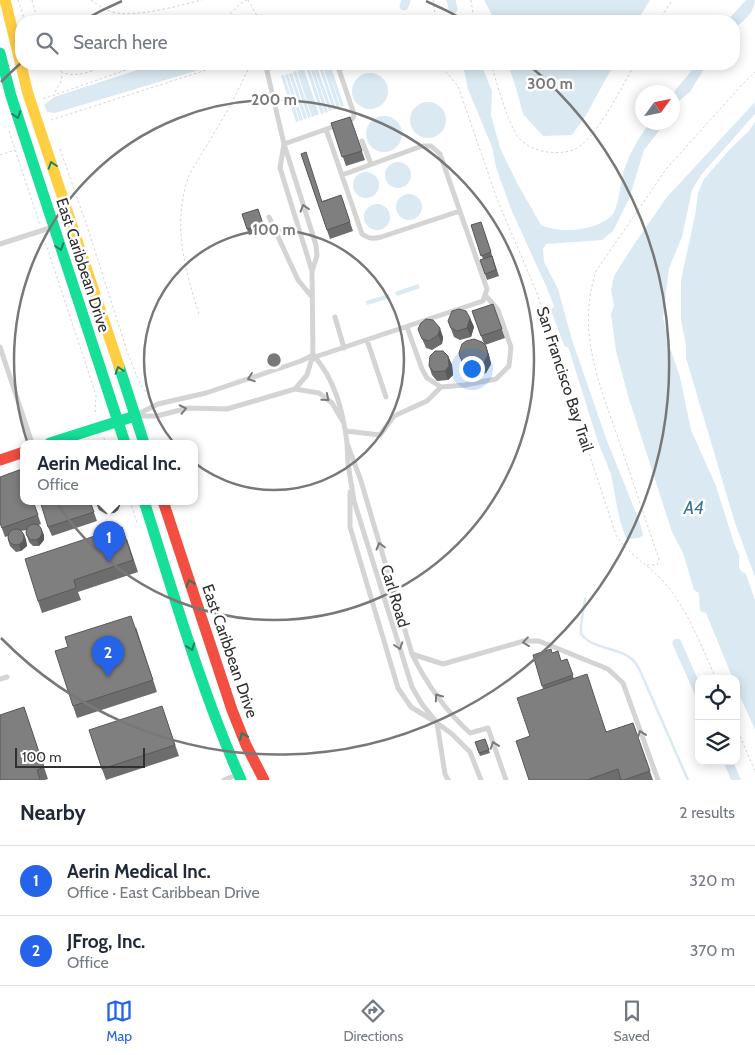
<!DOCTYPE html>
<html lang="en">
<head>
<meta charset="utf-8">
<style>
	body { margin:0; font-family:Cabin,sans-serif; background:#f6f6f7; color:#1f2937 }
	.controls { position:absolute; right:15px; bottom:15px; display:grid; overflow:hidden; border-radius:10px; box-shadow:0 2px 12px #0003 }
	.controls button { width:45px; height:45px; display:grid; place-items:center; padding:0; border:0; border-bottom:1px solid #e0e1e3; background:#fff; color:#1f2937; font:25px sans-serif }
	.compass { position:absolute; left:635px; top:85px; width:45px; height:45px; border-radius:50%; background:#fff; box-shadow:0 2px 12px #0003; rotate:57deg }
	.scale { position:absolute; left:15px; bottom:12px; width:130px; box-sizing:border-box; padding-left:5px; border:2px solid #303030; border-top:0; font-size:14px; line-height:18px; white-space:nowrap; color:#303030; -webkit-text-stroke:4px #fff; paint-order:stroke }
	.you { position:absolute; left:471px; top:368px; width:18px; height:18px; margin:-12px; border:4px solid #fff; border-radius:50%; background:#1a73e8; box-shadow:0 0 0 8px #1a73e833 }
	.badge { display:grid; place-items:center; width:32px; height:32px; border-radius:50%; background:#2563eb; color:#fff; font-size:16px; font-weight:700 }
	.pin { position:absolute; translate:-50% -41px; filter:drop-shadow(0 1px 2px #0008) }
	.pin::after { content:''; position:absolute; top:26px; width:18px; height:15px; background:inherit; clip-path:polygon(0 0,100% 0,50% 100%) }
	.popup { position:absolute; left:20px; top:440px; width:178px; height:65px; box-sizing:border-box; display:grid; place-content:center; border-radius:10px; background:#fff; filter:drop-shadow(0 1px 4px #0005); font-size:16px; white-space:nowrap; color:#747a83 }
	.popup b { font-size:19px; color:#1f2937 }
	.popup::after { content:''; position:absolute; left:50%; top:100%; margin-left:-10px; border:10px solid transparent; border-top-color:#fff }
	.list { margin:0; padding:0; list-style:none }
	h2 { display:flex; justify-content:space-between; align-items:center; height:65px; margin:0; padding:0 20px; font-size:21px }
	h2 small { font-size:16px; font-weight:400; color:#747a83 }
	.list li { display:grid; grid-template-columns:32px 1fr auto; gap:15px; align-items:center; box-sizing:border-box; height:70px; padding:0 20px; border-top:1px solid #e0e1e3 }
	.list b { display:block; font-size:19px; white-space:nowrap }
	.list p { margin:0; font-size:16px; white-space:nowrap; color:#747a83 }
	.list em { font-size:16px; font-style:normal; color:#747a83 }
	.icon { flex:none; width:28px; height:28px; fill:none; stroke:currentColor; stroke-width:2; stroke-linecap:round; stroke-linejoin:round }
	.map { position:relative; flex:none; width:755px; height:780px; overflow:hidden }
	.search { position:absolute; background:#fff; box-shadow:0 2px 12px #0003; left:15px; right:15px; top:15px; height:55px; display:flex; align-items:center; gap:12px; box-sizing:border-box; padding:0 18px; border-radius:20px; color:#747a83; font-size:19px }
	.sheet { height:205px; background:#fff }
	nav { display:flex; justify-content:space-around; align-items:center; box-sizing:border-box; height:70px; border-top:1px solid #e0e1e3; background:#fff; font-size:14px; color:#747a83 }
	nav a { display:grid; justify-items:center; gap:2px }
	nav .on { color:#2563eb }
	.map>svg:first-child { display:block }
	.water { fill:#dae9f2 }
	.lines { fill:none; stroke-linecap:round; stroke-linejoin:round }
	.stream { stroke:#dae9f2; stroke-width:2.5 }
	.canal { stroke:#dae9f2; stroke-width:9 }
	.path { stroke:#d4d4d4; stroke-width:1; stroke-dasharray:2.5 2.5; stroke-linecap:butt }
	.lane { stroke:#d4d4d4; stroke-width:5 }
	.fast { stroke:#16e098; stroke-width:11 }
	.slow { stroke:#ffcf43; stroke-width:11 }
	.jam { stroke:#f24e42; stroke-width:11 }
	.wall { fill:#6d6d6d }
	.shaded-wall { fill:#595959 }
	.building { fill:#7f7f7f; stroke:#595959 }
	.oneway { stroke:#247f5f }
	.oneway2 { stroke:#7a7a7a }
	.ring { fill:none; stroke:#787878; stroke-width:2.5 }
	.labels { text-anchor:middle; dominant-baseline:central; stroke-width:5; stroke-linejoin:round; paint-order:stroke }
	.street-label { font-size:16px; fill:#303030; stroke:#fff }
	.water-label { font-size:18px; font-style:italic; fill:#3c7293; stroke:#fff }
	.centre { fill:#787878; stroke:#fff; stroke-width:2.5 }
	.ring-label { font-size:15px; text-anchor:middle; font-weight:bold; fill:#787878; stroke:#fff; stroke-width:5; stroke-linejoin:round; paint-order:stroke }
</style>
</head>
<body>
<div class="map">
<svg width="755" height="780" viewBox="0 0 755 780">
	<rect width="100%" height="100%" fill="#fff"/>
	<path class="water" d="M 484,0 L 650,0 L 637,21 L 494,21 L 491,13 Z
		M 746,0 L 755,0 C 755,11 743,23 734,28 L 734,21 L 727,21 Z
		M 156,64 L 219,64 L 55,113 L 47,112 L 44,105 L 54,97 Z
		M 316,64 L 332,110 L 329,111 L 313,65 Z
		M 318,64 L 321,64 L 336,109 L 333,110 Z
		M 322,64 L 330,64 L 344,106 L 341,107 L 328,69 L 340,107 L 337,108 Z
		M 460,64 L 481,64 L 492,91 L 491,115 L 500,148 L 517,183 L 541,225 C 560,234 599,231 613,214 C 618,206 621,184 623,173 C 629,154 638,138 650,123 L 665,123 L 644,150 L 629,199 L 613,231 L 602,240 L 546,244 L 543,249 L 544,262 L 558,289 L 572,340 L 607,441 L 639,520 L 643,535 L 639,538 L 626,539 L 619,517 L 611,474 L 598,442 L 562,327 L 547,288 L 511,209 L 496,167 L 492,147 L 468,89 L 463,65 Z
		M 508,64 L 614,64 L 585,117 L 572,135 L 543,136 L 523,114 L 516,88 Z
		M 697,64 L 707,64 L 690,92 L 675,104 L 673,110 L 673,93 Z
		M 313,66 L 328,112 L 325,113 L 310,67 Z
		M 309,67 L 324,113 L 321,114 L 306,68 Z
		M 304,69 L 319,114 L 312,117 L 297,71 Z
		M 296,71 L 311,117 L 308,118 L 293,72 Z
		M352 91a18 18 0 1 1 36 0a18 18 0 1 1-36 0Z
		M 292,73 L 307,118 L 304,119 L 289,74 Z
		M 288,74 L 303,120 L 300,121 L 285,75 Z
		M 284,75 L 299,121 L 296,122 L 281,76 Z
		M410 120a18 18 0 1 1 36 0a18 18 0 1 1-36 0Z
		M 755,102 L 755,114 L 701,175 L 692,190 L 682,237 L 669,268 L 663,318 L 670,348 L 680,377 L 691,430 L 716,486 L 734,543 L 739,555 L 739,568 L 742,572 L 746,574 L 755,600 L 755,730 L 736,687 L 736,679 L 733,679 L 706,613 L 700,611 L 699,593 L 694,590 L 683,553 L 672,532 L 629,399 L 616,351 L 611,314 L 614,305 L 611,290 L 614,276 L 635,243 L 667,197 Z
		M366 134a18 18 0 1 1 36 0a18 18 0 1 1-36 0Z
		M 755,122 L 755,577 L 735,523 L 686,358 L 686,345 L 681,320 L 681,280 L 695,216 L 698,193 L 704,179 L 732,147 L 749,131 Z
		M385 175a13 13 0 1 1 26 0a13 13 0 1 1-26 0Z
		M353 185a13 13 0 1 1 26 0a13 13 0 1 1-26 0Z
		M396 207a13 13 0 1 1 26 0a13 13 0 1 1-26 0Z
		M364 217a13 13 0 1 1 26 0a13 13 0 1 1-26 0Z
		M 418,284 L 420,288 L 397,296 L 395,292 Z
		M 389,294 L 390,298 L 367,305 L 366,301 Z"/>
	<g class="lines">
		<path class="stream" d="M 585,599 L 581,625 L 581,634 C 595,651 618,646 633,660 C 637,664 639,669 641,673 L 688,780"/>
		<path class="canal" d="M 451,0 L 453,9
			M 404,6 L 406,0
			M 556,311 L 568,343
			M 677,643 L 699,693
			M 728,761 L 736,780"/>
		<path class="path" d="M 18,0 L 25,21
			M 32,0 L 38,21
			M 91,0 C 98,5 104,9 112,12 C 135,18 178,6 202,0
			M 248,0 L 260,21
			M 433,0 L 436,21
			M 471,0 L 474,21
			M 223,21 L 240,4 L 247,0
			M 272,21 L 291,19 L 334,21
			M 659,21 L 672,0
			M 54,64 C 66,85 95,69 112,64
			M 439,64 L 458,86 L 497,199 L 537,293 L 565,381 L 616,535 C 629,555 647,564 663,581 C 687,608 701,645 716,679
			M 491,64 C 498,86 504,111 515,132 C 521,144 534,150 547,152 C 556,153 564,153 573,150 C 597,140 621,87 635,64
			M 55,92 L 61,81 L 62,73
			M 43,99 L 143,64
			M 51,120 L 225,64
			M 9,131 L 40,225
			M 60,149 L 87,226 L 129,357 C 134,367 139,386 146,392
			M 0,155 L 15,150
			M 44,238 L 96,395 C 96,402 94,409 96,415
			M 199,314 C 184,266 172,225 189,175 L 229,108 L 249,68 L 255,64
			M 104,438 L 105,443
			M 130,501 L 137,523
			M 647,565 L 657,565 L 659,559 C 646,521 633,482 620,444 C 600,384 576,334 596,271 L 667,168 L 740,87 L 755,72
			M 736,727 L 755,771"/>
		<path class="lane" d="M 337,64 L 354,114 C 354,119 351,121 346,122
			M 267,71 L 284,144 L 316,245 L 317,256 L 312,271
			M 326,129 L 362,234 C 369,239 373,239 381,237 L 460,211
			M 362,141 L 371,164
			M 284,144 L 280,168 L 312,271 L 313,355 C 335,379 343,411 347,443
			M 284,144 L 338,125
			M 269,217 L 298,280 L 312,297
			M 0,244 L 53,227
			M 335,317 L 344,348
			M 407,327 L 422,369 L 427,378 L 441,387
			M 367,340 L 386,397
			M 0,347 L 32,443
			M 315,357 L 483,301 L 487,289 L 440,154 L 431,146 L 422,146 L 342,175
			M 295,389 L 307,375 L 313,355
			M 138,414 L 158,404 L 206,393 L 301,361 L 313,355
			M 138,416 L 157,416 L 188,408 L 227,409 L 295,389 L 319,393 L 332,403 L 342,420
			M 346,431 L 380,435 L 394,416 L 427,401 L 441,387 L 465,385 L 496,379 L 509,366 L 511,347 L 498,310 L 486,296
			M 350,492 L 350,527 L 398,688 L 411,707 L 437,723 L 445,774 L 448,780
			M 412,654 L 443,664 L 524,641 L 539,641 L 608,669 L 623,683 L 658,780
			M 0,679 L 7,677
			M 224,780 L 238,774
			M 481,780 L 470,752 L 452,734 L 437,723 L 422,704 L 412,687 L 354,501 L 348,464 L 347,443 L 361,481 L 412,654 C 427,685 446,711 470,733 L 488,728 L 506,780"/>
		<path class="fast" d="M 0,53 L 11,96 L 125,443
			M 119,366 L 144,443
			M 50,443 L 135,416
			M 144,501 C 174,595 201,690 241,780"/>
		<path class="slow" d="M 5,0 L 28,94 L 119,366"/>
		<path class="jam" d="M 0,460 L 24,452
			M 163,501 L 232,710 L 246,745 L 264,780"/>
	</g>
	<path class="wall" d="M 350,117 L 365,160 L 346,166 L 331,123 Z
		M 301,154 L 322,201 L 341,195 L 353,231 L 330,239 Z
		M 258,209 L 265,230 L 249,235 L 242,214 Z
		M 481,222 L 499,276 L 487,280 L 480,260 L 483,259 L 471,225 Z
		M 493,304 L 505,338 L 485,345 L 489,355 L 491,364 L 486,373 L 477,377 L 468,374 L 463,366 L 460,357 L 484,344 L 472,311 Z
		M 470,318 L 474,327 L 471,337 L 460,340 L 454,337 L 448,321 Z
		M 421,323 L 443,337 L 442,344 L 432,350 L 426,348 L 418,329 Z
		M 448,356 L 452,365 L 453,375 L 448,380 L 437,381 L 432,375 L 429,366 Z
		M 33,501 L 41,524 L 39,525 L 44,535 L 44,540 L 39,546 L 33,546 L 29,542 L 27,536 L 26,530 L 21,531 L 26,540 L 27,546 L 21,551 L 16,552 L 10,546 L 8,540 L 8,536 L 5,537 L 0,523 Z
		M 90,501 L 97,521 L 52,536 L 48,527 Z
		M 95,501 L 121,501 L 121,503 L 118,510 L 114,513 L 106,514 L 99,510 Z
		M 127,539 L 138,572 L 78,592 L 81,600 L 42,613 L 38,601 Z
		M 136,627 L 157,692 L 77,718 L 73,706 Z
		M 533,655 L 562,661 L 567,659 L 574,679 L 607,732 L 633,723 L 653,780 L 529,780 L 530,736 L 543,689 Z
		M 24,707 L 48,779 L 45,780 L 0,780 Z
		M 166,718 L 179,756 L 106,780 L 102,769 Z
		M 485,739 L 490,753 L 480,756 L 475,742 Z"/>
	<path class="shaded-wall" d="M 470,318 L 474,327 L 471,337 L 467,328 Z
		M 440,328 L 443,337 L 442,344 L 438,335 Z
		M 486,346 L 489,355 L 491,364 L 486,373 L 483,364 Z
		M 448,356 L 452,365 L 453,375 L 448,380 L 445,371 Z
		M 115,501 L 121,501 L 121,503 L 118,510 L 114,513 L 111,504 Z
		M 41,529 L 44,535 L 44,540 L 39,546 L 37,540 Z
		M 24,534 L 26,540 L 27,546 L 21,551 L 19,545 Z"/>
	<path class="building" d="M 350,117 L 362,151 L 342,157 L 331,123 Z
		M 306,152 L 322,202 L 341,195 L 350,222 L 327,230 L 301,154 Z
		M 258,209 L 263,224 L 247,229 L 242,214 Z
		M 481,222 L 491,252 L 481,256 L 471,225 Z
		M 492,256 L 496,270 L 485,274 L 480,260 Z
		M 493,304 L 502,329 L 481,336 L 472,311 Z
		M 459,309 L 466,311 L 470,318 L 467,328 L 457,331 L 451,328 L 448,321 L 452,311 Z
		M 426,319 L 433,320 L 440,328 L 438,335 L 429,341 L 422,339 L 418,329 L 421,323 Z
		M 474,339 L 482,342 L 486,346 L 488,355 L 483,364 L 474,368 L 465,365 L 460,357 L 459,353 L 462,344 L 466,341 Z
		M 435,351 L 443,351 L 448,356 L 449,366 L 445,371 L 434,372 L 429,366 L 430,356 Z
		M 22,469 L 24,475 L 24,501 L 33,501 L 38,515 L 2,528 L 0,523 L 0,477 Z
		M 40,501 L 90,501 L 94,512 L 48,527 Z
		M 95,501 L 115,501 L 111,504 L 103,505 Z
		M26 532a8 8 0 1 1 16 0a8 8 0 1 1-16 0Z
		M 122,527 L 133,560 L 74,580 L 76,588 L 38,601 L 25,559 Z
		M8 537a8 8 0 1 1 16 0a8 8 0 1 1-16 0Z
		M 131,616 L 153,680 L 73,706 L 55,651 L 68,647 L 65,637 Z
		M 551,649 L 552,653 L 558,651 L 561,661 L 567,659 L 573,675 L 542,686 L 533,655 Z
		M 587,674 L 606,732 L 633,723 L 650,771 L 624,780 L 621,780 L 618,769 L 587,780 L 529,780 L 516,741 L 530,736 L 517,698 Z
		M 162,706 L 175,745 L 102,769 L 89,730 Z
		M 24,707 L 44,767 L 37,770 L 40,780 L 0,780 L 0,715 Z
		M 485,739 L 489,750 L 479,753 L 475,742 Z"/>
	<defs><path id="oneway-chevron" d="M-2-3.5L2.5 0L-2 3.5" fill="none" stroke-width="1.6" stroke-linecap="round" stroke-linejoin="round" transform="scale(1.25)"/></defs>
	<g class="oneway">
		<use href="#oneway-chevron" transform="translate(17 115) rotate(72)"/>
		<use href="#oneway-chevron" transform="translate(52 165) rotate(-108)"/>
		<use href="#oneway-chevron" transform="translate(60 247) rotate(72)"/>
		<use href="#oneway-chevron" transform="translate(119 370) rotate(-108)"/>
		<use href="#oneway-chevron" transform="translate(190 583) rotate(-108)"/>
		<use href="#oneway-chevron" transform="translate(191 647) rotate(71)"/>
		<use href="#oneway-chevron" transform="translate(243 736) rotate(-112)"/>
	</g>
	<g class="oneway2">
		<use href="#oneway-chevron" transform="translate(304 208) rotate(-107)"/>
		<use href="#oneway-chevron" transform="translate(251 378) rotate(161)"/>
		<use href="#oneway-chevron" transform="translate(326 398) rotate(39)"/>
		<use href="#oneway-chevron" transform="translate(183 409) rotate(-12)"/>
		<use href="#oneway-chevron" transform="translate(380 546) rotate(-106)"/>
		<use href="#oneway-chevron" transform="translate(526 642) rotate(173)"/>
		<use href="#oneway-chevron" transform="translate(399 646) rotate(72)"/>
		<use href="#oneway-chevron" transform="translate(438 697) rotate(-125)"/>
		<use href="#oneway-chevron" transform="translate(641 734) rotate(-110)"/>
		<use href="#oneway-chevron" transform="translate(494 745) rotate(-109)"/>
	</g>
	<g class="ring">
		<circle cx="274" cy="360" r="130"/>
		<circle cx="274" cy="360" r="260"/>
		<path d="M1 82A390 390 0 0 1 21 63M82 21A390 390 0 0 1 122 1M426 1A390 390 0 0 1 466 21M530 66A390 390 0 1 1 1 638"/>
	</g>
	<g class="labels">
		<g class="street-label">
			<text transform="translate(83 265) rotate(72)">East Caribbean Drive</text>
			<text transform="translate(565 379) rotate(72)">San Francisco Bay Trail</text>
			<text transform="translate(395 596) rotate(73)">Carl Road</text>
			<text transform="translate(230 651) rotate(71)">East Caribbean Drive</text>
		</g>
		<g class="water-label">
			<text x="694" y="508">A4</text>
		</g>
	</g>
	<circle cx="274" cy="360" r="8" class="centre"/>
	<g class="ring-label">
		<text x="550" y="89">300 m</text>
		<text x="274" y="105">200 m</text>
		<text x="274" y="235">100 m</text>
	</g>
</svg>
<div class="controls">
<button><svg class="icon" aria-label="locate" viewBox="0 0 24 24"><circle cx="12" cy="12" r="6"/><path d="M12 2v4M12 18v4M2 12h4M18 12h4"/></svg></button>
<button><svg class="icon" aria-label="layers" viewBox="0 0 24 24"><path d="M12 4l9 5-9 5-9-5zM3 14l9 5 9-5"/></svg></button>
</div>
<svg class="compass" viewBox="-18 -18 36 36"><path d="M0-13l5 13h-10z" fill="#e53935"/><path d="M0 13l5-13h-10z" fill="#747a83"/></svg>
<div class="scale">100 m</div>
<div class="you"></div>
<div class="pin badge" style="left:109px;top:562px">1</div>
<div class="popup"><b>Aerin Medical Inc.</b>Office</div>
<div class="pin badge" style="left:108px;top:677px">2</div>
<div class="search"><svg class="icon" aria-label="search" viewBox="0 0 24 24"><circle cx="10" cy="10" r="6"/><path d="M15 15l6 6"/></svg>Search here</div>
</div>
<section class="sheet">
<h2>Nearby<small>2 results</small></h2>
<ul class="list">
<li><span class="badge">1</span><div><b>Aerin Medical Inc.</b><p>Office · East Caribbean Drive</p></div><em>320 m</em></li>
<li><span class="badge">2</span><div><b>JFrog, Inc.</b><p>Office</p></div><em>370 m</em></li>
</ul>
</section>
<nav>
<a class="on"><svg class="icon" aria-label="map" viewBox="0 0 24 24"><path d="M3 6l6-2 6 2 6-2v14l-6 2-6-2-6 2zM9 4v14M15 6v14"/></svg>Map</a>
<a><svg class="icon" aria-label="directions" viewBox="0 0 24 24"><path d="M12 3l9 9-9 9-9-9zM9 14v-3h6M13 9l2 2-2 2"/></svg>Directions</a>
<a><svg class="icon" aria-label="saved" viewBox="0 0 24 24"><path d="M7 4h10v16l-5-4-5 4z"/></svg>Saved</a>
</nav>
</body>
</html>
